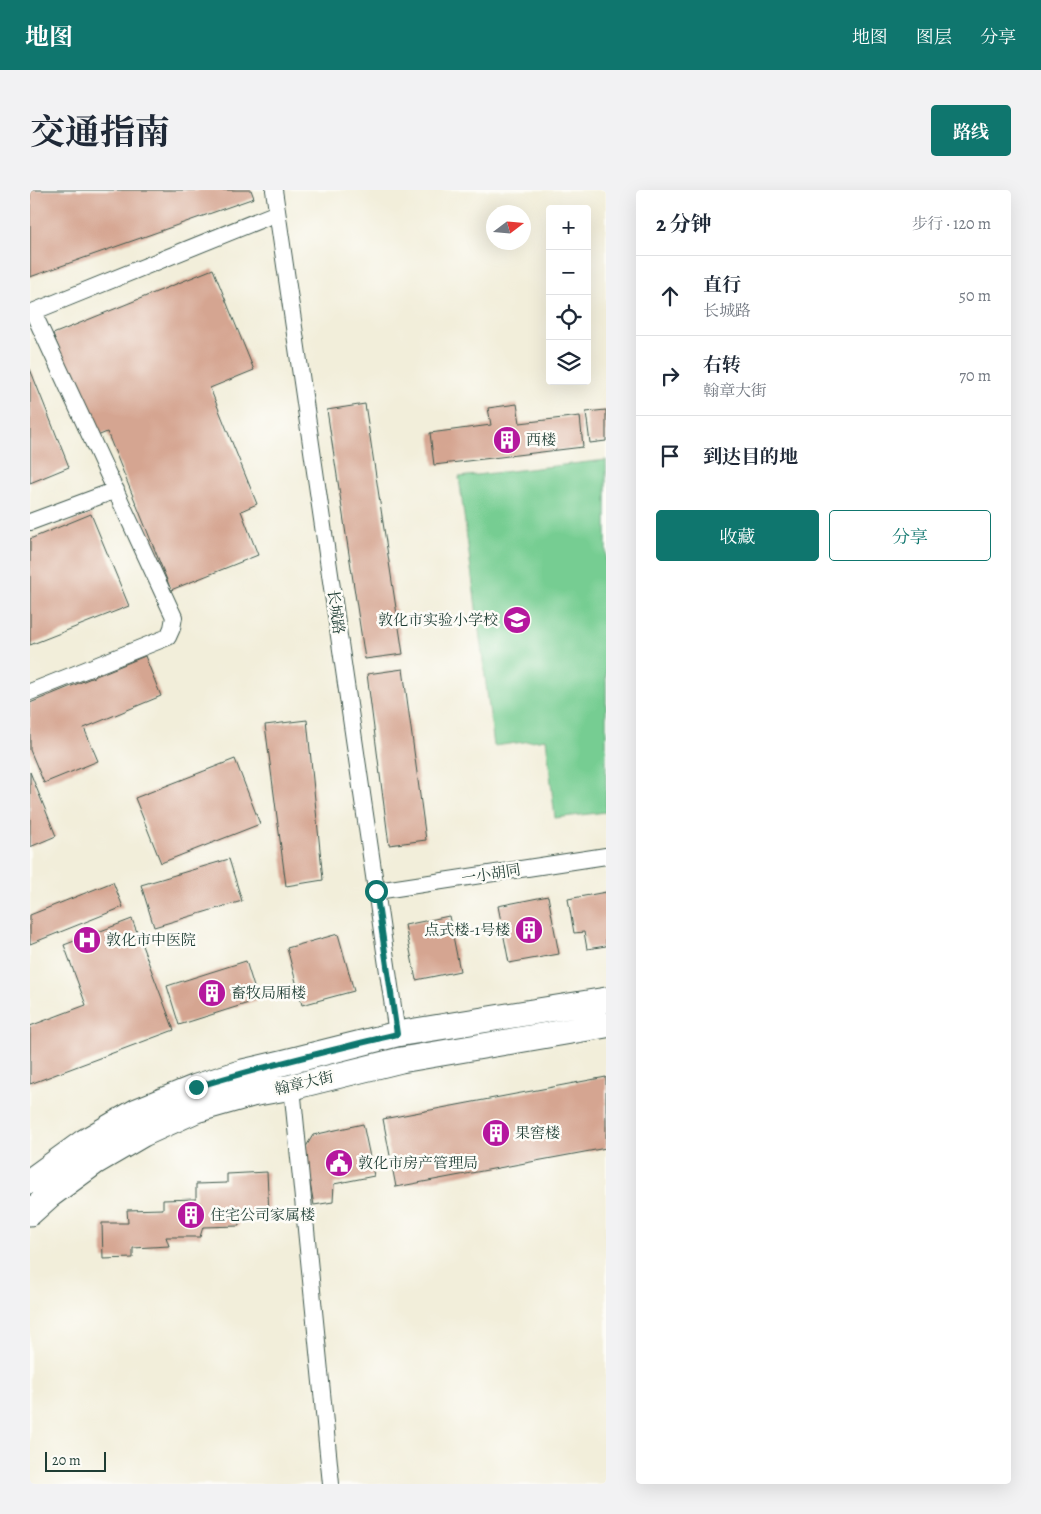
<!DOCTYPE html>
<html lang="zh">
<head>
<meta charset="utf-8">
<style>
	body { margin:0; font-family:Alegreya,"Noto Serif SC",serif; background:#f2f2f3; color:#1f2937 }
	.controls { position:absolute; right:15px; top:15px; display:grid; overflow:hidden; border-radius:5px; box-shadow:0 5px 20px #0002 }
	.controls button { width:45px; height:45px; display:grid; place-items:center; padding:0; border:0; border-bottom:1px solid #e0e1e3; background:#fff; color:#1f2937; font:25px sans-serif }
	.compass { position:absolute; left:456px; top:15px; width:45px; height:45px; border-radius:50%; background:#fff; box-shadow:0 5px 20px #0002; rotate:74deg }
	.scale { position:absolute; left:15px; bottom:12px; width:61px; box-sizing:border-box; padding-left:5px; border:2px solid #1f3d34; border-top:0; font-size:14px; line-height:18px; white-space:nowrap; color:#1f3d34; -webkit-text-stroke:4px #fdfcf7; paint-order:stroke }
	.stop { position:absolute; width:15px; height:15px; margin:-11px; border:4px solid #0f766e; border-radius:50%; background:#fff }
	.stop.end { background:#0f766e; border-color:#fff; box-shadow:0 1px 5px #0008 }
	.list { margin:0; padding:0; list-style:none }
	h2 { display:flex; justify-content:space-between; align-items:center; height:65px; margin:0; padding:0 20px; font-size:21px }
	h2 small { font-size:16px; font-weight:400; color:#747a83 }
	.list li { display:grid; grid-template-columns:32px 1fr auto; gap:15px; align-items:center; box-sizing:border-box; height:80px; padding:0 20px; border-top:1px solid #e0e1e3 }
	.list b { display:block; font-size:19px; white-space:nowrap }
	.list p { margin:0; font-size:16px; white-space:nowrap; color:#747a83 }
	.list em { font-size:16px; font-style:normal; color:#747a83 }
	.actions { display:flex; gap:10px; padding:15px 20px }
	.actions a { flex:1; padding:11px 0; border:1px solid #0f766e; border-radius:5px; text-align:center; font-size:18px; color:#0f766e }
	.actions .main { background:#0f766e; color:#fff }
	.icon { flex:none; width:28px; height:28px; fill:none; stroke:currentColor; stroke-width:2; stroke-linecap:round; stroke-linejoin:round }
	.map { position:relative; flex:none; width:576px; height:1294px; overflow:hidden; border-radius:5px }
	header { display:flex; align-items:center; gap:30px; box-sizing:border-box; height:70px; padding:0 25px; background:#0f766e; color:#fff }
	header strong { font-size:24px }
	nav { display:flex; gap:28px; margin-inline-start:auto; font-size:18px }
	.intro { display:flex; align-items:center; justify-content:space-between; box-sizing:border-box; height:120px; padding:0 30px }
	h1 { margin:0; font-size:35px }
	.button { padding:12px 22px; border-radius:5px; background:#0f766e; color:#fff; font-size:18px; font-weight:700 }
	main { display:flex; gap:30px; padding:0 30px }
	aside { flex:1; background:#fff; border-radius:5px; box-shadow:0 5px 20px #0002 }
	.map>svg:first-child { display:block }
	.green { fill:#76cd92; stroke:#4a8563 }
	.building { fill:#d5a591 }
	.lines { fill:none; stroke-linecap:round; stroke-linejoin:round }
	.minor-casing { stroke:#3f584d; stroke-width:18 }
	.primary-casing { stroke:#3f584d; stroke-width:27 }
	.minor { stroke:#fff; stroke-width:16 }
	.primary { stroke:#fff; stroke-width:25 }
	.route { stroke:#0f766e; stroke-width:6 }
	.labels { text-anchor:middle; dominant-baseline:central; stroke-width:5; stroke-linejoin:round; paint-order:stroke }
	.poi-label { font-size:15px; fill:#1f3d34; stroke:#fdfcf7; text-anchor:start }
	.street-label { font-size:15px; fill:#1f3d34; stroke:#fdfcf7 }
</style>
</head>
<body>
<header>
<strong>地图</strong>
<nav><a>地图</a><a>图层</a><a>分享</a></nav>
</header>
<div class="intro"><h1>交通指南</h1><a class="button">路线</a></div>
<main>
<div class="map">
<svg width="576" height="1294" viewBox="0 0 576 1294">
	<rect width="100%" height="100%" fill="#fdfcf7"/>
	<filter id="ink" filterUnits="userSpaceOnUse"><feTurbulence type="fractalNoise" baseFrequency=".02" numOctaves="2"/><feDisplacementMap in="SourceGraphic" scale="10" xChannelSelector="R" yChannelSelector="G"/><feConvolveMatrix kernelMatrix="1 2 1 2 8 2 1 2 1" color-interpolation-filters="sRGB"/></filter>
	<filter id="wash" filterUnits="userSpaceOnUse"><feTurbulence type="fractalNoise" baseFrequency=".0096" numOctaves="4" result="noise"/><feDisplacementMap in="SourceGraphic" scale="20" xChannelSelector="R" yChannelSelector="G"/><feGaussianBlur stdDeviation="1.12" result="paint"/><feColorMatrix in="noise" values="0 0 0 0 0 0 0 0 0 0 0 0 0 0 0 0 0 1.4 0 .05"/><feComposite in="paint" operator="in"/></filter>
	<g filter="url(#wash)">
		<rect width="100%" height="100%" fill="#f2eeda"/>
		<path class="green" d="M 576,270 L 576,622 L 525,628 L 516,549 L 464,556 L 429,287 Z"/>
		<g id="blocks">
			<path class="building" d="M 0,0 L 221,0 L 224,8 L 0,87 Z
				M 183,79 L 224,180 L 180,198 L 227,314 L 211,321 L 228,365 L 141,400 L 77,242 L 65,247 L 23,144 Z
				M 0,179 L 39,277 L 0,293 Z
				M 335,214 L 373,464 L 335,469 L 297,220 Z
				M 487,214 L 490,233 L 550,226 L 553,257 L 404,275 L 400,243 L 461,235 L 458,218 Z
				M 576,220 L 576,251 L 560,253 L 556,222 Z
				M 61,324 L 99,416 L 0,455 L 0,349 Z
				M 115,466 L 131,506 L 54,538 L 68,571 L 14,593 L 0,560 L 0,513 Z
				M 373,479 L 396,650 L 359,655 L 337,484 Z
				M 277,530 L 293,690 L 256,696 L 235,535 Z
				M 205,569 L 230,634 L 131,673 L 105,608 Z
				M 0,582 L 26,646 L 0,657 Z
				M 199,669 L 212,711 L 124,737 L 111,695 Z
				M 83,692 L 93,717 L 0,754 L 0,725 Z
				M 576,702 L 576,756 L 557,759 L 554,742 L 544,743 L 538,709 Z
				M 518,706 L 529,764 L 479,773 L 468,716 Z
				M 419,726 L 430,781 L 386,790 L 375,735 Z
				M 102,729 L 144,840 L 0,894 L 0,836 L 56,815 L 34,755 Z
				M 308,744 L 324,801 L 272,815 L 257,758 Z
				M 216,771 L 228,810 L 149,835 L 137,796 Z
				M 576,887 L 576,958 L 366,997 L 353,929 Z
				M 333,934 L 344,986 L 304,994 L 303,1012 L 284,1015 L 274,960 L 283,945 Z
				M 237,982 L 239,1024 L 208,1026 L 209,1036 L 173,1037 L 170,1047 L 136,1047 L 139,1056 L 103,1058 L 103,1068 L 73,1069 L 72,1033 L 98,1033 L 97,1020 L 133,1019 L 133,1010 L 166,1009 L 166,994 L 197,993 L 197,984 Z"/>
		</g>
	</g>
	<g filter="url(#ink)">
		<use href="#blocks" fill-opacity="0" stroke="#3f584d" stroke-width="1"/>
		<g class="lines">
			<defs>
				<path id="minor" d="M 244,0 L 367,844
					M 0,123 L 247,23
					M 0,332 L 86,300
					M 0,502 L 138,447 L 142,438 L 144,427 L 3,122
					M 347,701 L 576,666
					M 262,897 L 301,1294"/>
				<path id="primary" d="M 0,991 L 54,952 L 107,921 L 166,897 L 213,882 L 256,872 L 367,844 L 576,810
					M 0,1023 L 20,1005 L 65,972 L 113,944 L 166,920 L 222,904 L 262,897 L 371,870 L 576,835"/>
			</defs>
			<use href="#minor" class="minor-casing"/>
			<use href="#primary" class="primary-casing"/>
			<use href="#minor" class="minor"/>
			<use href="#primary" class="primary"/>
		</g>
	</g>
	<g class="lines" filter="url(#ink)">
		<path class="route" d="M 166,897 C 232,876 300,861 367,844 L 346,701"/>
	</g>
	<defs>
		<symbol id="building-disc" viewBox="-11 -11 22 22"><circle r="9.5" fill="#b5179e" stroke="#fdfcf7"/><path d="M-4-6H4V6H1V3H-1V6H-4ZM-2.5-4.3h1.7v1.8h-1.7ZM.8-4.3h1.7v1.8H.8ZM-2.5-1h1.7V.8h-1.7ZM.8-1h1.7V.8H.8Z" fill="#fff"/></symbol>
		<symbol id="school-disc" viewBox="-11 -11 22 22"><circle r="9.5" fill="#b5179e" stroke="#fdfcf7"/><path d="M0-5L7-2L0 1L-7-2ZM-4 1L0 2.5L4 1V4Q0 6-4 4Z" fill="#fff"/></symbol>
		<symbol id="hospital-disc" viewBox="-11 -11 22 22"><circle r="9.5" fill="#b5179e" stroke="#fdfcf7"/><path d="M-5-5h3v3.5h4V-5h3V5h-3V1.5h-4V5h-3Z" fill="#fff"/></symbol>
		<symbol id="civic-disc" viewBox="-11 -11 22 22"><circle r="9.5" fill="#b5179e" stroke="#fdfcf7"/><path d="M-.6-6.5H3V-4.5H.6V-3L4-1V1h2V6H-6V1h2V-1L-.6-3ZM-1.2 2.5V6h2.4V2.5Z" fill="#fff"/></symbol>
	</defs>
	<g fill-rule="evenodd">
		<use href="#building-disc" x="461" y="234" width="32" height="32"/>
		<use href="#school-disc" x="471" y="414" width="32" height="32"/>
		<use href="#building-disc" x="483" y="724" width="32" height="32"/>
		<use href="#hospital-disc" x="41" y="734" width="32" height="32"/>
		<use href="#building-disc" x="166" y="787" width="32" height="32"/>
		<use href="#building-disc" x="450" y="927" width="32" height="32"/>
		<use href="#civic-disc" x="293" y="957" width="32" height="32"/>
		<use href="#building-disc" x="145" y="1009" width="32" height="32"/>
	</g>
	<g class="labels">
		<g class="poi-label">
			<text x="496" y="250">西楼</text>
			<text x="468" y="430" text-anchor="end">敦化市实验小学校</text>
			<text x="480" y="740" text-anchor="end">点式楼-1号楼</text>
			<text x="76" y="750">敦化市中医院</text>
			<text x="201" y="803">畜牧局厢楼</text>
			<text x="485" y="943">果窖楼</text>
			<text x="328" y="973">敦化市房产管理局</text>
			<text x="180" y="1025">住宅公司家属楼</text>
		</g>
		<g class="street-label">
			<text transform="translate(306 422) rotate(82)">长城路</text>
			<text transform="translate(461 684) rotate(-9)">一小胡同</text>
			<text transform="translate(274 893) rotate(-13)">翰章大街</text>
		</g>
	</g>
</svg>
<div class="controls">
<button>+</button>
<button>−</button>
<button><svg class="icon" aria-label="locate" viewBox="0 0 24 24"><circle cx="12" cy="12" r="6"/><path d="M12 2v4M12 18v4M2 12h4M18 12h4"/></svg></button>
<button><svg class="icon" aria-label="layers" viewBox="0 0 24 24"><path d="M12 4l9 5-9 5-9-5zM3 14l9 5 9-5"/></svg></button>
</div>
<svg class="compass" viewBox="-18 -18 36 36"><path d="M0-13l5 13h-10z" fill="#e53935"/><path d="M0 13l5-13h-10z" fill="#747a83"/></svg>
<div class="scale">20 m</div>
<div class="stop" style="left:346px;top:701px"></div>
<div class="stop end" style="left:166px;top:897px"></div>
</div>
<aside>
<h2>2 分钟<small>步行 · 120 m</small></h2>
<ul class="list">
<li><svg class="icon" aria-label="ahead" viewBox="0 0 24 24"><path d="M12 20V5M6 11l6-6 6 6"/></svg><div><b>直行</b><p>长城路</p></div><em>50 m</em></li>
<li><svg class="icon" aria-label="right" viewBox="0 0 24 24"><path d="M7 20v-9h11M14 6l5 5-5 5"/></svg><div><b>右转</b><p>翰章大街</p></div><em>70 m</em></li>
<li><svg class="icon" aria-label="arrive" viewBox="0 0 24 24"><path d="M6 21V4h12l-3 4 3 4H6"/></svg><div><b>到达目的地</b></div></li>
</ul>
<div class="actions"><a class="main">收藏</a><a>分享</a></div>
</aside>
</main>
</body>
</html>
